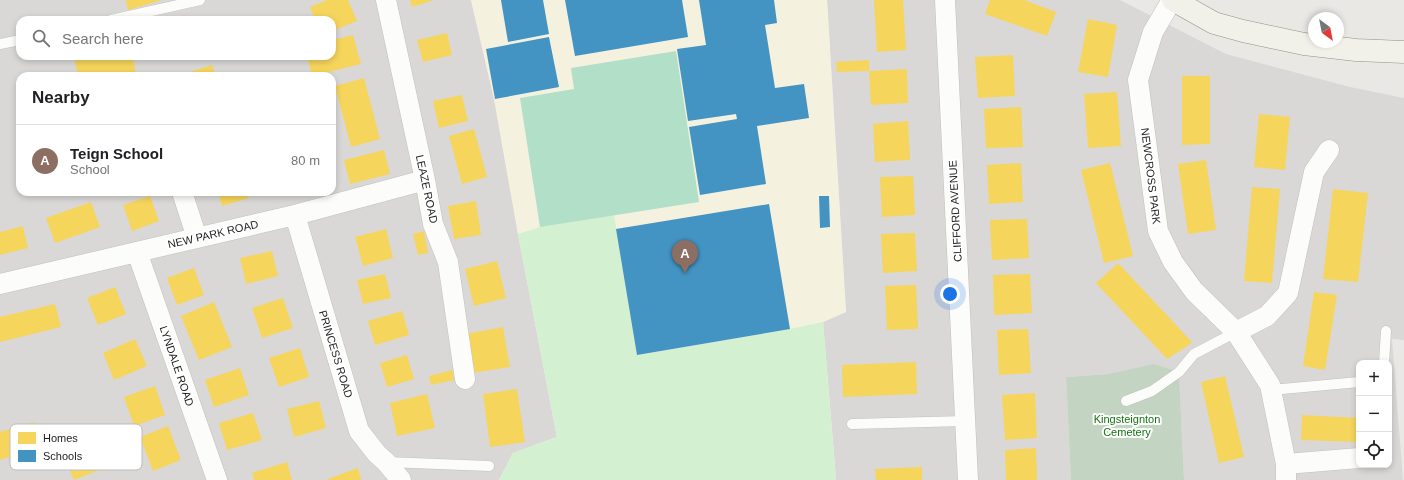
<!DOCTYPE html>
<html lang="en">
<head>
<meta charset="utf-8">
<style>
	body { margin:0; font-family:Arial,sans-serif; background:#f2f2f2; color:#202124 }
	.controls { position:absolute; right:12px; bottom:12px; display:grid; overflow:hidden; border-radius:8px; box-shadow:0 2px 6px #0003 }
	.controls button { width:36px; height:36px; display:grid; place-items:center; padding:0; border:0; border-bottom:1px solid #e0e0e0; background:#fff; color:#202124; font:20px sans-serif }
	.compass { position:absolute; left:1308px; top:12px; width:36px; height:36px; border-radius:50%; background:#fff; box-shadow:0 2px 6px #0003; rotate:148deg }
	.you { position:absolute; left:950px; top:294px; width:14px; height:14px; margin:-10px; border:3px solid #fff; border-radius:50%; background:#1a73e8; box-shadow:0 0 0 6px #1a73e833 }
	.badge { display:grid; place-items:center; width:26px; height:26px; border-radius:50%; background:#db2777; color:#fff; font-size:13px; font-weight:700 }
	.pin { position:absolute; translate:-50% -33px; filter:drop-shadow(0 1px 2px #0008) }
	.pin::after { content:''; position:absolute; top:21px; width:14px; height:12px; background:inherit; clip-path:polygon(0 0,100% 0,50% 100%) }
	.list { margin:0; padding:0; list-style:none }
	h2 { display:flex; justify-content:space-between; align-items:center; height:52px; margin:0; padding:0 16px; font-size:17px }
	h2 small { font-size:13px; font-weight:400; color:#757577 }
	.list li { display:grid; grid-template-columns:26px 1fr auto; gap:12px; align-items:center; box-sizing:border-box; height:72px; padding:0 16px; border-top:1px solid #e0e0e0 }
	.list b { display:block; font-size:15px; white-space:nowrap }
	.list p { margin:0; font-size:13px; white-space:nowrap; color:#757577 }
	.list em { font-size:13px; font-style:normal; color:#757577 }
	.icon { flex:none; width:22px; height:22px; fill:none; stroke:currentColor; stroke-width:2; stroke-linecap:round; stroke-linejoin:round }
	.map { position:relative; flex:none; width:1404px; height:480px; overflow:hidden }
	.search { position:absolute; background:#fff; box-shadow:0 2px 6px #0003; left:16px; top:16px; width:320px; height:44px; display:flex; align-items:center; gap:10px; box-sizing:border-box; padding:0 14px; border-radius:12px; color:#757577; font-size:15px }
	.panel { position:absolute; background:#fff; box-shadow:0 2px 6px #0003; left:16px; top:72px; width:320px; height:124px; border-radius:12px }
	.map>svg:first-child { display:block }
	.residential { fill:#d9d8d6; fill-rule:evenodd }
	.education { fill:#f4f2df }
	.cemetery { fill:#c4d4c2 }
	.park { fill:#d3f0d1 }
	.pitch { fill:#b1dfc8 }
	.homes { fill:#f6d55c }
	.schools { fill:#4393c3 }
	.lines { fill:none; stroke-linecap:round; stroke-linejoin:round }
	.lane-casing { stroke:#c1c0bf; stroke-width:11 }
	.street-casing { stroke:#c1c0bf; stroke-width:21 }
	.secondary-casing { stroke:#93927e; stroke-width:23 }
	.lane { stroke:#fcfcfb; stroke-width:10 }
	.street { stroke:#fcfcfb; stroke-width:20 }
	.secondary { stroke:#f2f1e9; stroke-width:22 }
	.labels { text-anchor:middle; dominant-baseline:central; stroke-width:4; stroke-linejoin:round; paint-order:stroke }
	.street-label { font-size:11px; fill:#1c1c1c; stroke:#fff }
	.park-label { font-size:11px; fill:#117311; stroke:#fff }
	.key { fill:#fff; stroke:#bbb; stroke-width:1 }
	.key-label { font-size:11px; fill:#1c1c1c }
</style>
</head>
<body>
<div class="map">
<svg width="1404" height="480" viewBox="0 0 1404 480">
	<rect width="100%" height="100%" fill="#eae8e5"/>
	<path class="residential" d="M 0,0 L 471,0 L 494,99 L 518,234 L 557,437 L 513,453 L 499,480 L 0,480 ZM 20,20 L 332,20 L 332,56 L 20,56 ZM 20,76 L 332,76 L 332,192 L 20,192 Z
		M 827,0 L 1120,0 L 1226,54 L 1350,87 L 1404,98 L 1404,340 L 1392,339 L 1403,480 L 1184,480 L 1179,373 L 1109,374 L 1066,377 L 1071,480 L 836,480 L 823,322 L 846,312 ZM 1359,363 L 1389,363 L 1389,465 L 1359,465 Z"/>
	<path class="education" d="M 471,0 L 827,0 L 846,312 L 823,322 L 836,480 L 499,480 L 513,453 L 557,437 L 518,234 L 494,99 Z"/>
	<path class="cemetery" d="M 1154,364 L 1179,372 L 1184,480 L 1071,480 L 1066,377 L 1109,374 Z"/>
	<path class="park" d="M 614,215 L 637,355 L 790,329 L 823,322 L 836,480 L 499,480 L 513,453 L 557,437 L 518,234 L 540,227 Z"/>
	<path class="pitch" d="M 676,51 L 699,202 L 540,227 L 520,98 L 574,89 L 571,68 Z"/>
	<path class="homes" d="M 126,0 L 162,0 L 128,10 Z
		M 327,0 L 348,0 L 357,21 L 332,31 L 332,20 L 315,20 L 310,7 Z
		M 410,0 L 434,0 L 412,7 Z
		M 874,0 L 903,0 L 906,50 L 877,52 Z
		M 990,0 L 1024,0 L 1056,12 L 1047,36 L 985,14 Z
		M 1088,19 L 1117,25 L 1108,77 L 1078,72 Z
		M 447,33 L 452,55 L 423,62 L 417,40 Z
		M 353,35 L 361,64 L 312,76 L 307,56 L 332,56 L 332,40 Z
		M 1013,55 L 1015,96 L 978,98 L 975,57 Z
		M 74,56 L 133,56 L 136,76 L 78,76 Z
		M 869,60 L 869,71 L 907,69 L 908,103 L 871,105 L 869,71 L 837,72 L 836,62 Z
		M 212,65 L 216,76 L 177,76 Z
		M 1182,76 L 1210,76 L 1210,144 L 1182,145 Z
		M 364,78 L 380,139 L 351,147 L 335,86 Z
		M 1117,92 L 1121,146 L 1088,148 L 1084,94 Z
		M 462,95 L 468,121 L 439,128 L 433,101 Z
		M 1021,107 L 1023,147 L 986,148 L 984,109 Z
		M 1259,114 L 1290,117 L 1285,170 L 1254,167 Z
		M 908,121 L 910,160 L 875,162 L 873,124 Z
		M 474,129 L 487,177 L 462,184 L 449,136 Z
		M 384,150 L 390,174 L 350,184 L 344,160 Z
		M 1206,160 L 1216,230 L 1188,234 L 1178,164 Z
		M 1021,163 L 1023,202 L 989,204 L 987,165 Z
		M 1110,163 L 1133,256 L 1104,263 L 1081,170 Z
		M 913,176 L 915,215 L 882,217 L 880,177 Z
		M 1252,187 L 1280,189 L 1272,283 L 1244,281 Z
		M 1333,189 L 1368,193 L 1358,282 L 1323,279 Z
		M 218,192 L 247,192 L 249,198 L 222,206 Z
		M 264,192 L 286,192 L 286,193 L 264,196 Z
		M 150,196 L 159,221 L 132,231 L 123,205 Z
		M 476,201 L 481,235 L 454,239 L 448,206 Z
		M 91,202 L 100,227 L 55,243 L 46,218 Z
		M 1027,219 L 1029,258 L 992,260 L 990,220 Z
		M 23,226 L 28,248 L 0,255 L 0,232 Z
		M 386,229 L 393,258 L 363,266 L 355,237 Z
		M 424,231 L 428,253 L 418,255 L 413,234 Z
		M 915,233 L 917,271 L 883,273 L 881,234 Z
		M 272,251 L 278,276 L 246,284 L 240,258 Z
		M 497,261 L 506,298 L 474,306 L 465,269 Z
		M 1118,263 L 1192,342 L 1186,347 L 1167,359 L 1096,283 Z
		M 194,268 L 204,295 L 177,305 L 167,278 Z
		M 385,274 L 391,298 L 363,304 L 357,280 Z
		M 1030,274 L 1032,313 L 994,315 L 993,275 Z
		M 916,285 L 918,329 L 887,330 L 885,286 Z
		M 115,287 L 126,314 L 98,325 L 87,298 Z
		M 1314,292 L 1337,295 L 1325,370 L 1303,366 Z
		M 283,298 L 293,328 L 262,338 L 252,308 Z
		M 214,302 L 232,347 L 199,360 L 181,316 Z
		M 55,304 L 61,327 L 0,342 L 0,317 Z
		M 402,311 L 409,335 L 375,345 L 368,321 Z
		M 503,327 L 510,367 L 472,373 L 465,334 Z
		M 1028,329 L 1031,373 L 999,375 L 997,330 Z
		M 135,339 L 147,366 L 114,380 L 103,353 Z
		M 300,348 L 309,377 L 279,387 L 269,358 Z
		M 407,355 L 414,379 L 387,387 L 380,363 Z
		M 916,362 L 917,394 L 843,397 L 842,365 Z
		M 240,368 L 249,395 L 214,407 L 205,380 Z
		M 452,370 L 454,380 L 431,385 L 429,376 Z
		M 1225,376 L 1244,457 L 1219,463 L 1201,382 Z
		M 155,386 L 165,415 L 134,426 L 124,397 Z
		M 517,389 L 525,442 L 490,447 L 483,394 Z
		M 1035,393 L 1037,438 L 1005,440 L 1002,395 Z
		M 427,394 L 435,428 L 397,436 L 390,403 Z
		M 319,401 L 326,428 L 294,437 L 287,409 Z
		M 253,413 L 262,440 L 227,450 L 219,423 Z
		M 1302,415 L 1359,418 L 1359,442 L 1301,440 Z
		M 34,422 L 42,447 L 0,460 L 0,432 Z
		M 168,426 L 181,460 L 153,471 L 140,437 Z
		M 88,436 L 102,469 L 74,480 L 60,448 Z
		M 1036,448 L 1037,480 L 1006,480 L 1005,450 Z
		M 287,462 L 292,480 L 254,480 L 252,473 Z
		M 922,467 L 922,480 L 876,480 L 875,469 Z
		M 358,468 L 361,480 L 328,480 L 328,479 Z"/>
	<path class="schools" d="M 501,0 L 543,0 L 549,34 L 508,42 Z
		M 565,0 L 682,0 L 688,37 L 575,56 Z
		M 699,0 L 774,0 L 777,23 L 765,25 L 775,88 L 804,84 L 809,118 L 757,126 L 766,184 L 700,195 L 689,127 L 737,119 L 736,114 L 688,121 L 677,49 L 706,45 Z
		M 549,37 L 559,87 L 495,99 L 486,49 Z
		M 819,196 L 829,196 L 830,227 L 820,228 Z
		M 769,204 L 790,329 L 637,355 L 616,229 Z"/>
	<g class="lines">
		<defs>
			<path id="lane" d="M 111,20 L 200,0
				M 0,44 L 20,40
				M 1384,363 L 1386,331
				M 1271,390 L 1359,382
				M 1126,401 L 1152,391 L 1179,372 L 1194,354 L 1236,332
				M 852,424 L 965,421
				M 387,462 L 489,466"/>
			<path id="street" d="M 386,0 L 425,180 L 433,224 L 448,262 L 465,379
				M 945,0 L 968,480
				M 1172,0 L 1153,32 L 1138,80 L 1158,231 L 1173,262 L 1194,291 L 1236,332 L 1270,385 L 1286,464 L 1286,480
				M 182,192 L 197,238
				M 295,215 L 359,431 L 377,454 L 386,462 L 401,480
				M 137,252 L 217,480
				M 0,284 L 295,215 L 425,180
				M 1236,332 L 1267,316 L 1288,293 L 1314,172 L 1329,150
				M 1286,464 L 1359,458"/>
			<path id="secondary" d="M 1173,0 L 1214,23 L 1243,31 L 1304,44 L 1356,50 L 1404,52"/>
		</defs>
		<use href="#lane" class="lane-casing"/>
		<use href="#street" class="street-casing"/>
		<use href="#secondary" class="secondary-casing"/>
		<use href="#lane" class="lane"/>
		<use href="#street" class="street"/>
		<use href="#secondary" class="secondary"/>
	</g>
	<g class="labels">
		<g class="street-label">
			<text transform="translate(1151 176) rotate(83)">NEWCROSS PARK</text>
			<text transform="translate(427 189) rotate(78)">LEAZE ROAD</text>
			<text transform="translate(955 211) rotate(-93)">CLIFFORD AVENUE</text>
			<text transform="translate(213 234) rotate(-13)">NEW PARK ROAD</text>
			<text transform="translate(336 354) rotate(73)">PRINCESS ROAD</text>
			<text transform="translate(177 366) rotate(71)">LYNDALE ROAD</text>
		</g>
		<g class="park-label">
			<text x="1127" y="419">Kingsteignton<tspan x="1127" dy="13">Cemetery</tspan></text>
		</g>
	</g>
	<rect x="10" y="424" width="132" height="46" rx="6" class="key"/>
	<rect x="18" y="432" width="18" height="12" fill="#f6d55c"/>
	<rect x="18" y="450" width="18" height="12" fill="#4393c3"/>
	<g class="key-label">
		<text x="43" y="442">Homes</text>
		<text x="43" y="460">Schools</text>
	</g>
</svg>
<div class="controls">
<button>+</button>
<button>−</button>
<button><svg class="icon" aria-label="locate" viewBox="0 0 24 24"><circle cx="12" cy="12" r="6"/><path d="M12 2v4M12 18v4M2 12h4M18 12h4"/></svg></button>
</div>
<svg class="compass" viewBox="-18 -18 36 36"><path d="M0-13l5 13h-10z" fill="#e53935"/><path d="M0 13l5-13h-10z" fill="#757577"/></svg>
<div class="you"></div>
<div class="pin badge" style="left:685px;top:273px;background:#8d6e63">A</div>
<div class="search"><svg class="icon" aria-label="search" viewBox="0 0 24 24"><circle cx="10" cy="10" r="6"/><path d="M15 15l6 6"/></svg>Search here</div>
<section class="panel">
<h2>Nearby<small></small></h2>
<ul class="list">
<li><span class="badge" style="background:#8d6e63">A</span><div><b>Teign School</b><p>School</p></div><em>80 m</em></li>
</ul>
</section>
</div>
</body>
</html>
